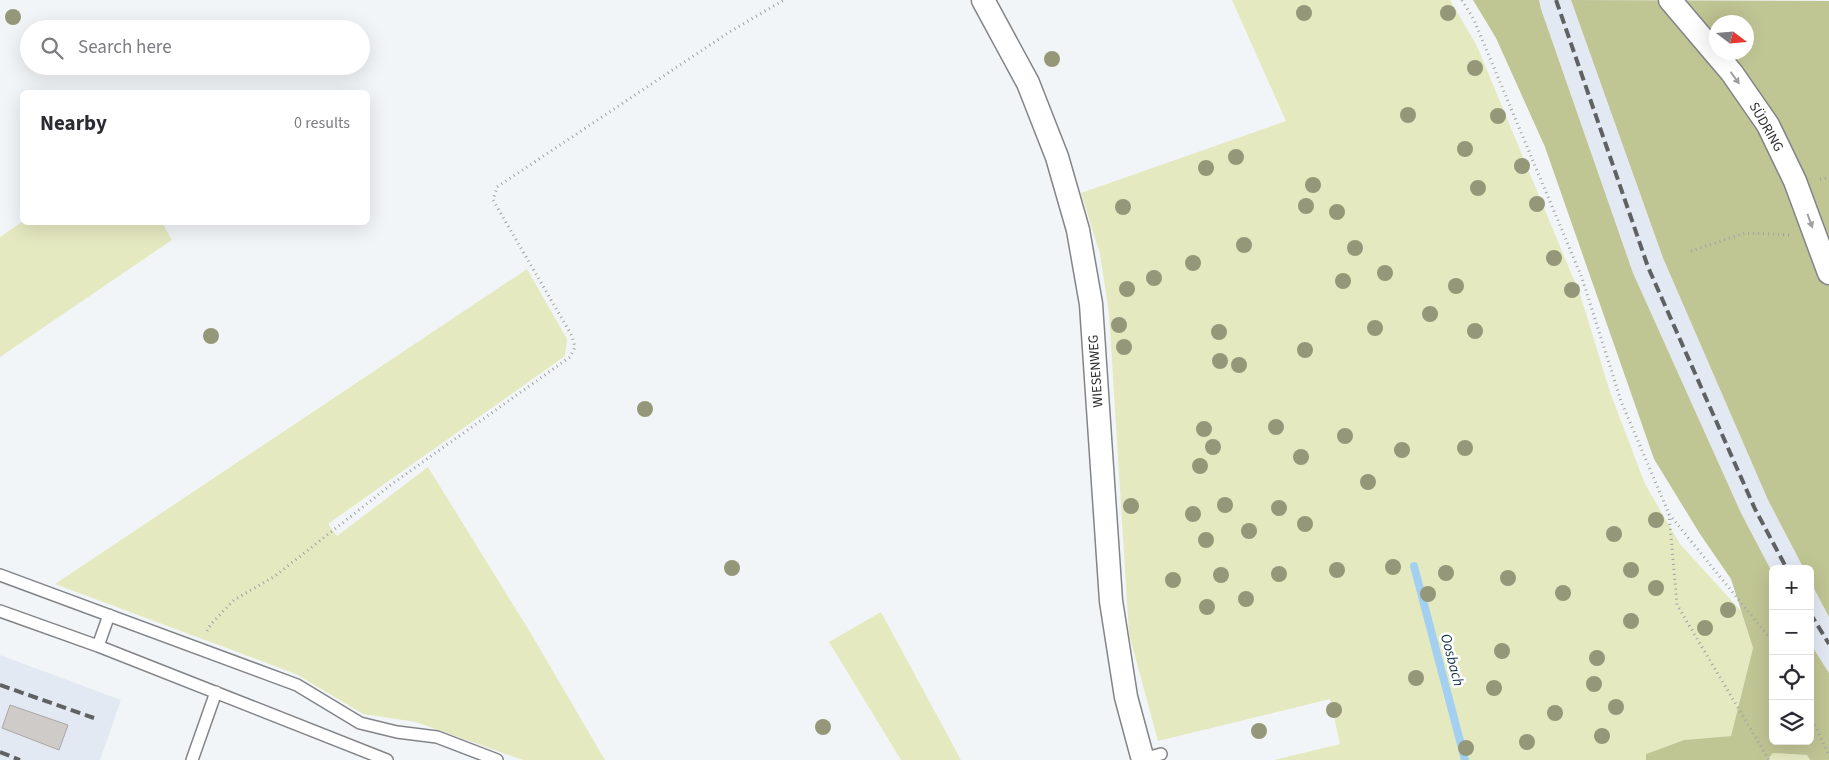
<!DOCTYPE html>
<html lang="en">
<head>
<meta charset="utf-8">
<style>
	body { margin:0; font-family:"Source Sans 3",sans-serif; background:#f2f2f3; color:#2b2b33 }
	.controls { position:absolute; right:15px; bottom:15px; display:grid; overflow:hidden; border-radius:8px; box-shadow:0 5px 20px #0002 }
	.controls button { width:45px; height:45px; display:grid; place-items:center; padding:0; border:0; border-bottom:1px solid #e1e1e2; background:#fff; color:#2b2b33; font:25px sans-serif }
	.compass { position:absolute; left:1709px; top:15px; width:45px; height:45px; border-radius:50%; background:#fff; box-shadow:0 5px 20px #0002; rotate:106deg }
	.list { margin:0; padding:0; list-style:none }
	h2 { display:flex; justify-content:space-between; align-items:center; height:65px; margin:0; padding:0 20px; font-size:21px }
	h2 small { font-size:16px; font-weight:400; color:#7c7c81 }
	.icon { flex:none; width:28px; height:28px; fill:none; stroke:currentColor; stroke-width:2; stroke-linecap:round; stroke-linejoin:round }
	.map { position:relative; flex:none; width:1829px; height:760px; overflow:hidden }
	.search { position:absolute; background:#fff; box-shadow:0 5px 20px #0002; left:20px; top:20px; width:350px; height:55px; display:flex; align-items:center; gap:12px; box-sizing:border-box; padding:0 18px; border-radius:28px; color:#7c7c81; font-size:19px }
	.panel { position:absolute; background:#fff; box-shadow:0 5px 20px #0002; left:20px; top:90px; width:350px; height:135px; border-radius:8px }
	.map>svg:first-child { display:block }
	.built { fill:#e3e9f3 }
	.green { fill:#e5e9c0 }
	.forest { fill:#c0c594; fill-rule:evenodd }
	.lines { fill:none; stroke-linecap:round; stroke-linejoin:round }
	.stream { stroke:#a3d0f1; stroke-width:8 }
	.building { fill:#cfcbc9; stroke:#aaa7a4 }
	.lane-casing { stroke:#828488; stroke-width:14 }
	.street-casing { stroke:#828488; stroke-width:25 }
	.path { stroke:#a0a3a5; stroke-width:3; stroke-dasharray:1 4; stroke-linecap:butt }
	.lane { stroke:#fff; stroke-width:11 }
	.street { stroke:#fff; stroke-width:22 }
	.rail { stroke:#5f6163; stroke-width:4; stroke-dasharray:10 5; stroke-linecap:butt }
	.tree { fill:#949879 }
	.oneway { fill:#a0a0a1 }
	.labels { text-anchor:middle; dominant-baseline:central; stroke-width:5; stroke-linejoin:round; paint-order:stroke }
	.street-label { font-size:14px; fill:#2c2d2f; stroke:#fff }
	.water-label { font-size:15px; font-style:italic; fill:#12354c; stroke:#fff }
</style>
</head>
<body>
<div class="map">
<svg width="1829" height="760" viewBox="0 0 1829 760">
	<rect width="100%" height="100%" fill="#f2f5f8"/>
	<path class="built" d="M 1539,0 L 1571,0 L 1663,258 L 1768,500 L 1804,569 L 1773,569 L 1773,574 L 1741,513 L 1633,273 L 1541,9 Z
		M 1810,581 L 1829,617 L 1829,673 L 1810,643 Z
		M 0,655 L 121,700 L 100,760 L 0,760 Z"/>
	<path class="green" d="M 1232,0 L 1450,0 L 1477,46 L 1581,297 L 1610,392 L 1645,484 L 1680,544 L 1741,611 L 1753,648 L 1731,736 L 1684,740 L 1646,754 L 1646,760 L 1274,760 L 1340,744 L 1330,699 L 1158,741 L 1129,634 L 1109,313 L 1100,254 L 1081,193 L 1286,121 Z
		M 22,222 L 162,223 L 172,240 L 0,357 L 0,237 Z
		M 527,269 L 567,339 L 565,356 L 328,524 L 337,536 L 428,467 L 530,632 L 605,760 L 523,760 L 416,722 L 363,714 L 296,674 L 55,584 Z
		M 881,612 L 961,760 L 901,760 L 829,642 Z
		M 1773,753 L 1807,755 L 1810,760 L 1767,760 Z"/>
	<path class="forest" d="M 1473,0 L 1539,0 L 1541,9 L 1633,273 L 1741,513 L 1773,574 L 1773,741 L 1810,741 L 1810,643 L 1829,673 L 1829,760 L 1810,760 L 1807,755 L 1773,753 L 1767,760 L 1646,760 L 1646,754 L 1684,740 L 1731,736 L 1753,648 L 1731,579 L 1700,534 L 1654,459 L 1545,147 L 1496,38 Z
		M 1571,0 L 1829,1 L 1829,617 L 1810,581 L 1810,569 L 1804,569 L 1768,500 L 1663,258 ZM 1716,22 L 1746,22 L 1746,52 L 1716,52 Z"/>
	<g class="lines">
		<path class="stream" d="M 1414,566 L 1465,760"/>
	</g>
	<path class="building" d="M 10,705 L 68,725 L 59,750 L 2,728 Z"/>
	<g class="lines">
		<defs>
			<path id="lane" d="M 0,575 L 297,685 L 360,723 L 397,732 L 437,737 L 497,760
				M 0,611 L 98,646 L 109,615
				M 98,646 L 387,760
				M 1143,759 L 1161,754
				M 192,760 L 216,692"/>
			<path id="street" d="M 983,0 L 1028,83 L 1057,157 L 1078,230 L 1091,304 L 1111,601 L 1126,697 L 1143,760
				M 1670,0 L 1732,73 L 1768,125 L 1795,181 L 1829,273"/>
		</defs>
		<use href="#lane" class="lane-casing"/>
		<use href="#street" class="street-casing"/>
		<path class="path" d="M 1462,0 L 1474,20 L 1582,278 L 1621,401 L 1669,514 L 1773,642
			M 1820,179 L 1829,178
			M 1691,251 L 1745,233 L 1790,235
			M 1669,514 L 1677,605 L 1769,760
			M 207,631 L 211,624 L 234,600 L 275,576 L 392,484 L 570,357 L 575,347 L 572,336 L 493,200 L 497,187 L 731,31 L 784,0
			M 1810,716 L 1829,755"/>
		<use href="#lane" class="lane"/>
		<use href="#street" class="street"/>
		<path class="rail" d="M 1556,0 L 1648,267 L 1755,509 L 1787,569
			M 1810,613 L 1829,644
			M 0,685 L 94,718
			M 0,752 L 20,760"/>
	</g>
	<g class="tree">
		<circle cx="1304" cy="13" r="8"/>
		<circle cx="1448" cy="13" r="8"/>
		<circle cx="13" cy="17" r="8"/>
		<circle cx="1052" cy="59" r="8"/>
		<circle cx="1475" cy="68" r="8"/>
		<circle cx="1408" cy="115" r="8"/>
		<circle cx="1498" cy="116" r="8"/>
		<circle cx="1465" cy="149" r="8"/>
		<circle cx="1236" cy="157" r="8"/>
		<circle cx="1522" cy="166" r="8"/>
		<circle cx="1206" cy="168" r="8"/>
		<circle cx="1313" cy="185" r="8"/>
		<circle cx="1478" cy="188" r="8"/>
		<circle cx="1537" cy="204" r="8"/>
		<circle cx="1306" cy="206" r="8"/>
		<circle cx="1123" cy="207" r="8"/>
		<circle cx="1337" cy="212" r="8"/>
		<circle cx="1244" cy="245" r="8"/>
		<circle cx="1355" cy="248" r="8"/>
		<circle cx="1554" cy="258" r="8"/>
		<circle cx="1193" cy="263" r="8"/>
		<circle cx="1385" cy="273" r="8"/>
		<circle cx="1154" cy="278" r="8"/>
		<circle cx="1343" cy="281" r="8"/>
		<circle cx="1456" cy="286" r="8"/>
		<circle cx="1127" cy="289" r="8"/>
		<circle cx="1572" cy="290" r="8"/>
		<circle cx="1430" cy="314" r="8"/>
		<circle cx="1119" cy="325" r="8"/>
		<circle cx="1375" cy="328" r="8"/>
		<circle cx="1475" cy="331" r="8"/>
		<circle cx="1219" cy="332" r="8"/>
		<circle cx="211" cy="336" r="8"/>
		<circle cx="1124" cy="347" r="8"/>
		<circle cx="1305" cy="350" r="8"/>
		<circle cx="1220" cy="361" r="8"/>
		<circle cx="1239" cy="365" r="8"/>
		<circle cx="645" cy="409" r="8"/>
		<circle cx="1276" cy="427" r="8"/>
		<circle cx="1204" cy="429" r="8"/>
		<circle cx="1345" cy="436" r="8"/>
		<circle cx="1213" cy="447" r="8"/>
		<circle cx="1465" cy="448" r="8"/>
		<circle cx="1402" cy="450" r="8"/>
		<circle cx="1301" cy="457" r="8"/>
		<circle cx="1200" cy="466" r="8"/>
		<circle cx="1368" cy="482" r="8"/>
		<circle cx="1225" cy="505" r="8"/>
		<circle cx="1131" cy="506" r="8"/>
		<circle cx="1279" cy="508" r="8"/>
		<circle cx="1193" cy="514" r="8"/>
		<circle cx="1656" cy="520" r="8"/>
		<circle cx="1305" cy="524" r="8"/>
		<circle cx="1249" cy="531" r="8"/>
		<circle cx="1614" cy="534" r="8"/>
		<circle cx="1206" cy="540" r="8"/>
		<circle cx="1393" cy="567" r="8"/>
		<circle cx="732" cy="568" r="8"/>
		<circle cx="1337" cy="570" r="8"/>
		<circle cx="1631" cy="570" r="8"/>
		<circle cx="1446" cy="573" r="8"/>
		<circle cx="1279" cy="574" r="8"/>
		<circle cx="1221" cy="575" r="8"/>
		<circle cx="1508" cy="578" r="8"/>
		<circle cx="1173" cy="580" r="8"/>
		<circle cx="1656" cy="588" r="8"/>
		<circle cx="1563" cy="593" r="8"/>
		<circle cx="1428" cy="594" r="8"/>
		<circle cx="1246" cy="599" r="8"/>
		<circle cx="1207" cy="607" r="8"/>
		<circle cx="1728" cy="610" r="8"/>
		<circle cx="1631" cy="621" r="8"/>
		<circle cx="1705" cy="628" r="8"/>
		<circle cx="1502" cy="651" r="8"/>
		<circle cx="1597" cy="658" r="8"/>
		<circle cx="1416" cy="678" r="8"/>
		<circle cx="1594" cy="684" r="8"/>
		<circle cx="1494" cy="688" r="8"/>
		<circle cx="1616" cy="707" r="8"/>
		<circle cx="1334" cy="710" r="8"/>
		<circle cx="1555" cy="713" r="8"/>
		<circle cx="823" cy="727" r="8"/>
		<circle cx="1259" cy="731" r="8"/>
		<circle cx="1602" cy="736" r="8"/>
		<circle cx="1527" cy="742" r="8"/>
		<circle cx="1466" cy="748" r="8"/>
	</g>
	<defs><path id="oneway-solid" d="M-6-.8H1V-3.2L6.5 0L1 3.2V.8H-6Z" transform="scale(1.25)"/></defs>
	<g class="oneway">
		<use href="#oneway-solid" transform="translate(1735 78) rotate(54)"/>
		<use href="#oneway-solid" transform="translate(1810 221) rotate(70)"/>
	</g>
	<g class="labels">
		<g class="street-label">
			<text transform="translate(1766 127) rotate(60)">SÜDRING</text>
			<text transform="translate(1096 371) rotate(-94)">WIESENWEG</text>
		</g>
		<g class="water-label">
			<text transform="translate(1452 660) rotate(75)">Oosbach</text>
		</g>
	</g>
</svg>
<div class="controls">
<button>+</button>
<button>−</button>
<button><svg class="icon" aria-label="locate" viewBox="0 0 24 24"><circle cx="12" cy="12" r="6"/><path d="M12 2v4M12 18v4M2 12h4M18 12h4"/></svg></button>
<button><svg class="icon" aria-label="layers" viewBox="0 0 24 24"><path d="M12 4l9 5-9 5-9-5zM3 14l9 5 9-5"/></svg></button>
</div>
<svg class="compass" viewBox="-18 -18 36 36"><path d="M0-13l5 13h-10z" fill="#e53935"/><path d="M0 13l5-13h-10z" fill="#7c7c81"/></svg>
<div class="search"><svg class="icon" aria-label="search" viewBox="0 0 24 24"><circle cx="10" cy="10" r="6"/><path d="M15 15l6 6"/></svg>Search here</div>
<section class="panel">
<h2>Nearby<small>0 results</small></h2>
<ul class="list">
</ul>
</section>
</div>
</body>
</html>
